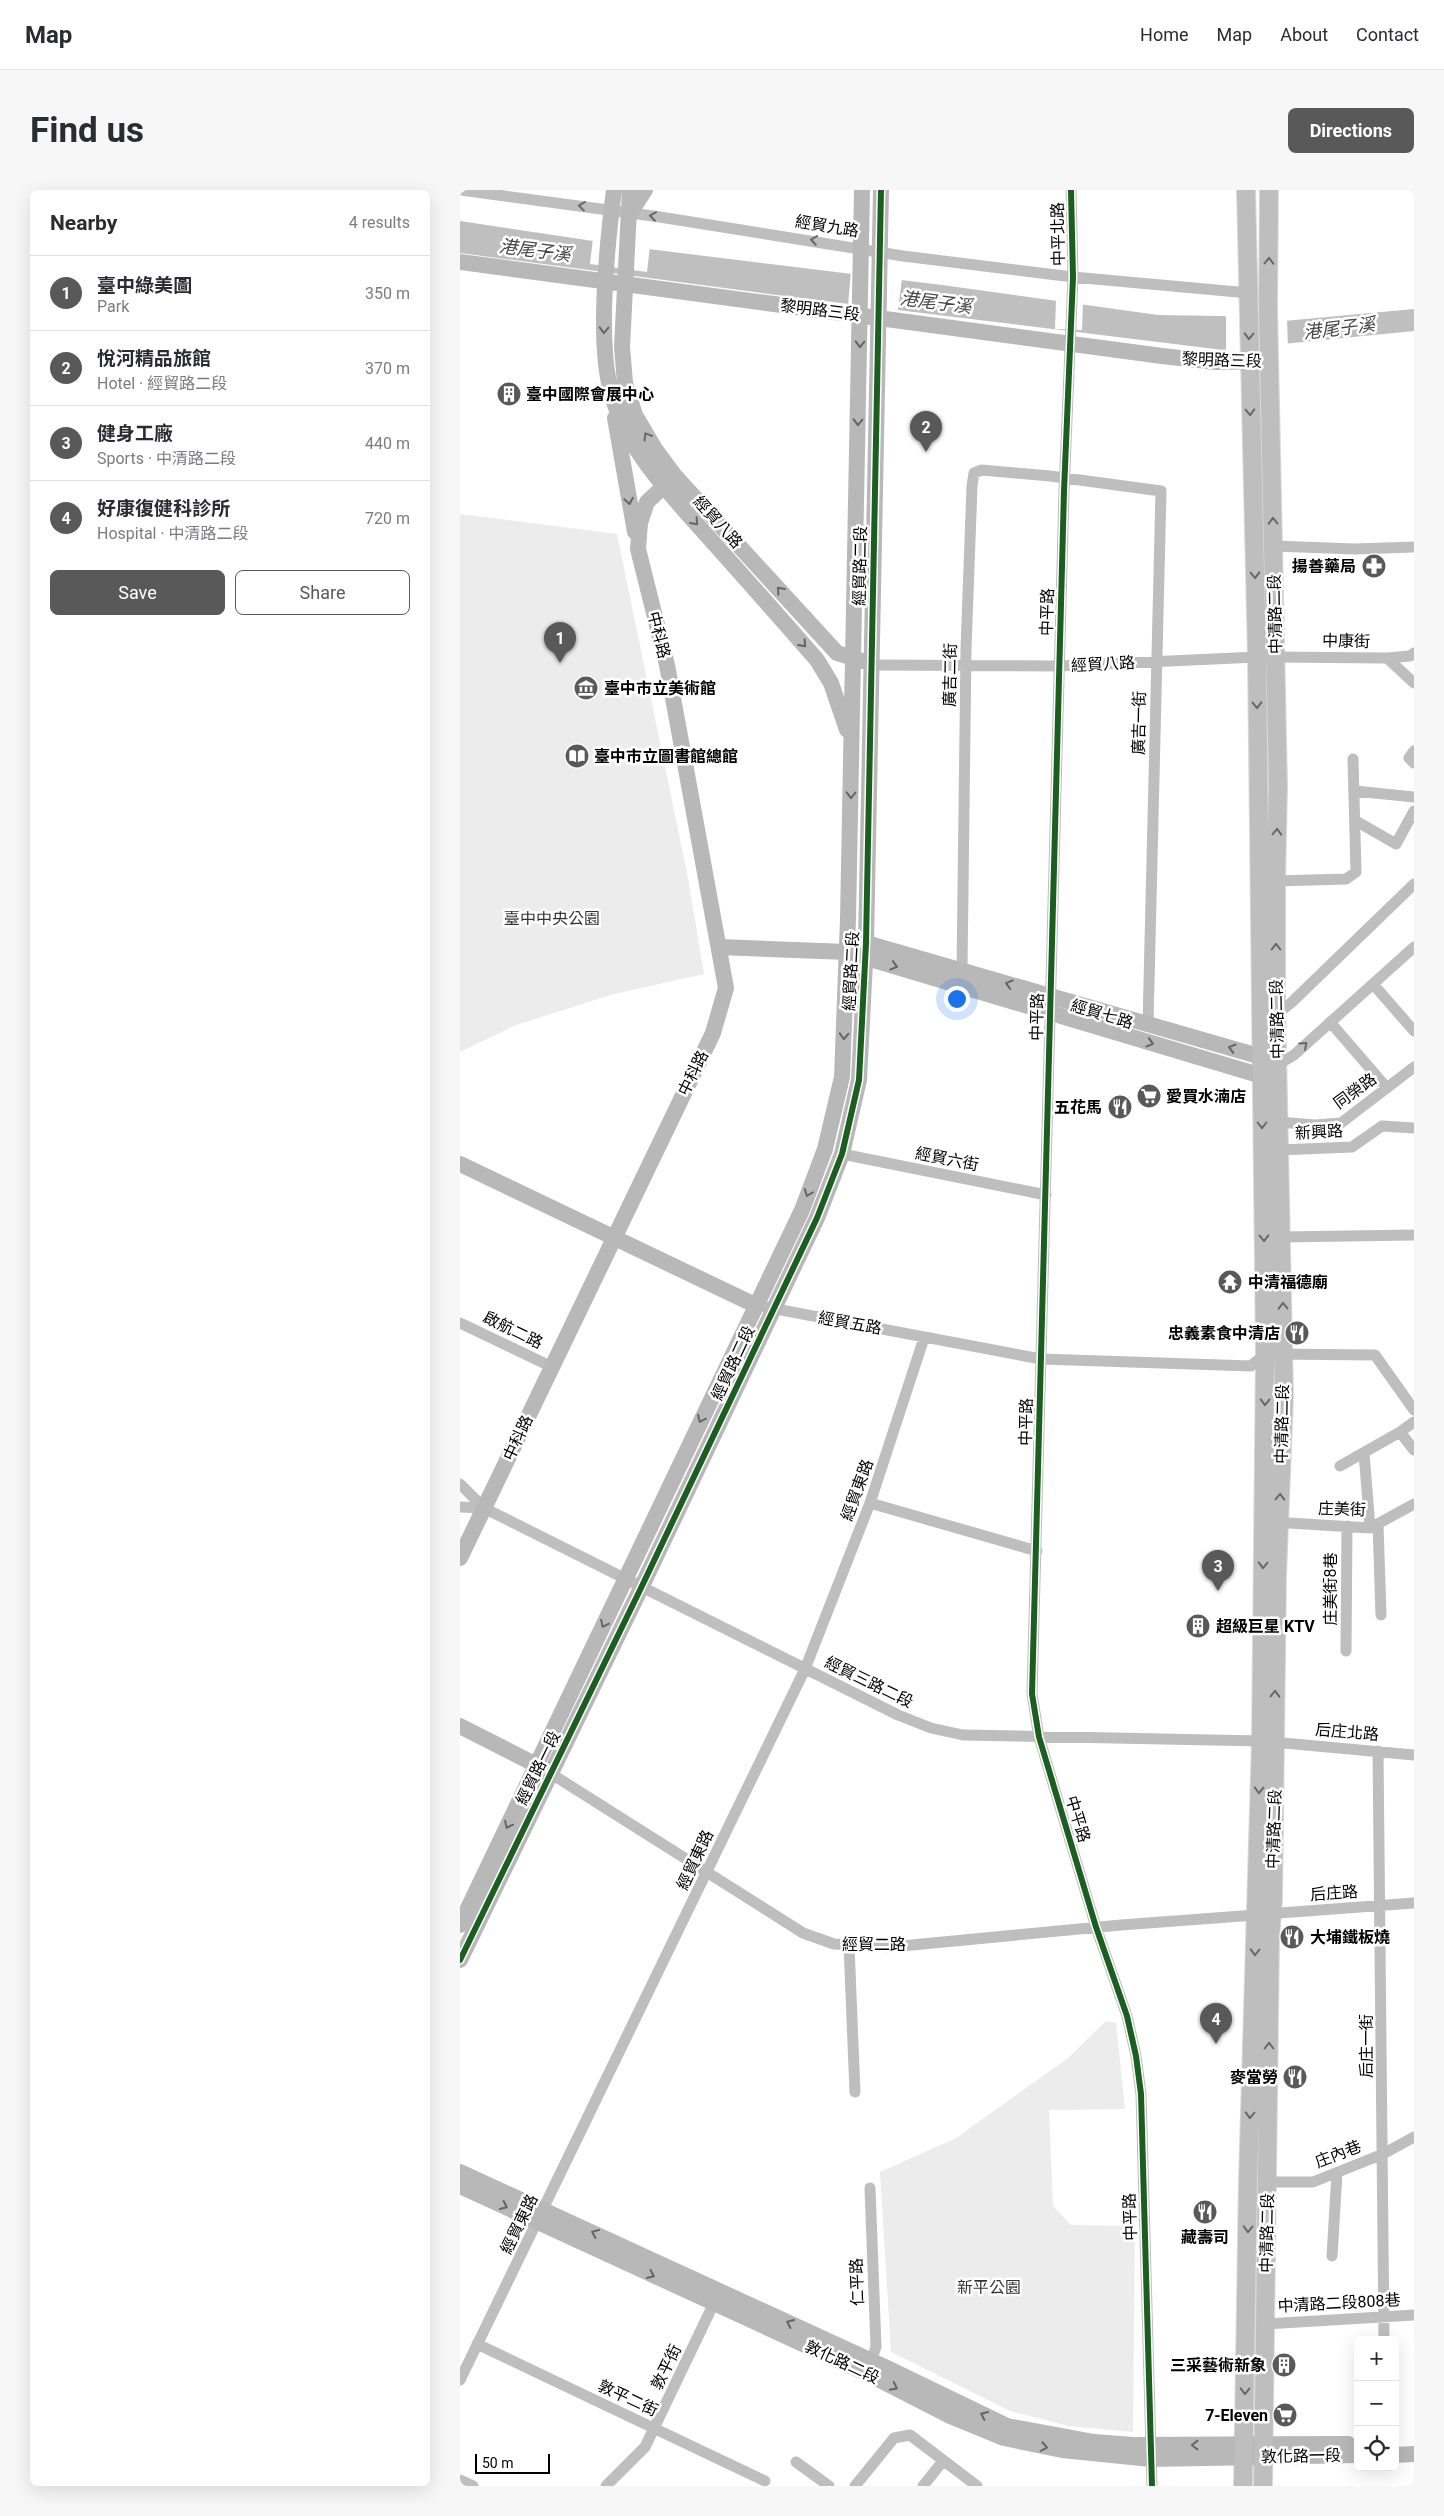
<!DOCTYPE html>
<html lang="en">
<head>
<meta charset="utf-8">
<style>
	body { margin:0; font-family:Roboto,"Noto Sans TC",sans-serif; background:#f7f7f7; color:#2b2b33 }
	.controls { position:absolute; right:15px; bottom:15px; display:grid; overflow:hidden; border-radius:8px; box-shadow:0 5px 20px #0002 }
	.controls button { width:45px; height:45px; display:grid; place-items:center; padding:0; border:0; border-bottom:1px solid #e1e1e2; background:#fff; color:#2b2b33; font:25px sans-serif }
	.scale { position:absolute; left:15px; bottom:12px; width:75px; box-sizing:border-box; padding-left:5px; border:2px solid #000; border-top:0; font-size:14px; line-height:18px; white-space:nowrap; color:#000; -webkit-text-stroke:4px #fff; paint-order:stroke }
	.you { position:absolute; left:496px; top:808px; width:18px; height:18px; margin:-12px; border:4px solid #fff; border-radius:50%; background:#1a73e8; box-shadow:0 0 0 8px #1a73e833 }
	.badge { display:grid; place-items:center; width:32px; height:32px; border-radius:50%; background:#595959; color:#fff; font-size:16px; font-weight:700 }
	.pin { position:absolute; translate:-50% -41px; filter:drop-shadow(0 1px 2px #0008) }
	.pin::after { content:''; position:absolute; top:26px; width:18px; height:15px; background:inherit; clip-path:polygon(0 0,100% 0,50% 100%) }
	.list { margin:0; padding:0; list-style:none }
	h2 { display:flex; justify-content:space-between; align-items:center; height:65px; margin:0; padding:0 20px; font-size:21px }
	h2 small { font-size:16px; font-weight:400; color:#7c7c81 }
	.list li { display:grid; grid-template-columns:32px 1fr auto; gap:15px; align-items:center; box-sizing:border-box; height:75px; padding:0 20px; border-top:1px solid #e1e1e2 }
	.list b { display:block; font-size:19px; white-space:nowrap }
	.list p { margin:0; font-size:16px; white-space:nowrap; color:#7c7c81 }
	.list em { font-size:16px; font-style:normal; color:#7c7c81 }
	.actions { display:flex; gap:10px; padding:15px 20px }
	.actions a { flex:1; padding:11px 0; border:1px solid #595959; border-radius:8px; text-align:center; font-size:18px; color:#595959 }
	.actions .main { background:#595959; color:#fff }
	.icon { flex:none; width:28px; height:28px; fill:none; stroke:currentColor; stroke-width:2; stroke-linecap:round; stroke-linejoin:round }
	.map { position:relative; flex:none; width:954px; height:2296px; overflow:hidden; border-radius:8px }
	header { display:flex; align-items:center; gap:30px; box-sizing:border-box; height:70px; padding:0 25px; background:#fff; border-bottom:1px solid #e1e1e2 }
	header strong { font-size:24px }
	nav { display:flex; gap:28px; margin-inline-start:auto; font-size:18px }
	.intro { display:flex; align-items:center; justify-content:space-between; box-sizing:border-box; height:120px; padding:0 30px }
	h1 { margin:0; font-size:35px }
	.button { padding:12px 22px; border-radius:8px; background:#595959; color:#fff; font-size:18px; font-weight:700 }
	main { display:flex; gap:30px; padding:0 30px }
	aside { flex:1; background:#fff; border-radius:8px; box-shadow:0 5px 20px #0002 }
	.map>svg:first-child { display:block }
	.green { fill:#ececec }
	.water { fill:#bfbfbf }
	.pier { fill:#fff }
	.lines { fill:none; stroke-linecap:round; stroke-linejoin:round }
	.primary-casing { stroke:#dbdbdb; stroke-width:20 }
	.street { stroke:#bebebe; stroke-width:11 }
	.secondary { stroke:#b8b8b8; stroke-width:16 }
	.primary { stroke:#bebebe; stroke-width:18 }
	.cycleway-casing { stroke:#fff; stroke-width:9 }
	.cycleway { stroke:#1b5e20; stroke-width:6 }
	.oneway { stroke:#686868 }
	.oneway2 { stroke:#656565 }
	.labels { text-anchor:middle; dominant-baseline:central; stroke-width:5; stroke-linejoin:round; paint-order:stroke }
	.street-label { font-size:16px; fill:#000; stroke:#fff }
	.poi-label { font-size:16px; font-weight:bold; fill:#000; stroke:#fff; text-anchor:start }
	.park-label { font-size:16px; fill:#333; stroke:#fff }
	.water-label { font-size:18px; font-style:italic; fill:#444; stroke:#fff }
</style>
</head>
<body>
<header>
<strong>Map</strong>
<nav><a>Home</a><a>Map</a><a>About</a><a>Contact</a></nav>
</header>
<div class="intro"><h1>Find us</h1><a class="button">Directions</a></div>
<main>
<aside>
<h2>Nearby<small>4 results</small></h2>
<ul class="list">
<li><span class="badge">1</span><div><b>臺中綠美圖</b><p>Park</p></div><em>350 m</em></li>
<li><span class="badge">2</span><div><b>悅河精品旅館</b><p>Hotel · 經貿路二段</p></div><em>370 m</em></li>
<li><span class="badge">3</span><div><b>健身工廠</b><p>Sports · 中清路二段</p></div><em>440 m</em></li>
<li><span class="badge">4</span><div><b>好康復健科診所</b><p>Hospital · 中清路二段</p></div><em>720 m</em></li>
</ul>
<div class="actions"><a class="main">Save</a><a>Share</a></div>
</aside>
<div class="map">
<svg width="954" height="2296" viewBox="0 0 954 2296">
	<rect width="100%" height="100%" fill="#fff"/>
	<path class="green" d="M 0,324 L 157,344 L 228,688 L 244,784 L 154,804 L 56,835 L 0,862 Z
		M 646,1831 L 656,1833 L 665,1919 L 589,1920 L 593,2016 L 611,2035 L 675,2036 L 673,2242 L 609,2236 L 550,2221 L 431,2162 L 420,1982 L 496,1948 L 608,1868 Z"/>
	<path class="water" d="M 0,31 L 180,58 L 482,95 L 698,125 L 761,126 L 824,131 L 954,119 L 954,141 L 763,160 L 332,107 L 0,63 Z"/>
	<path class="pier" d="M 133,48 L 190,56 L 187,82 L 130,74 Z
		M 391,81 L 442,88 L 438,121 L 388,115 Z
		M 596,109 L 623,112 L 622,140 L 595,139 Z
		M 766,124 L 827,129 L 828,158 L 766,161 Z"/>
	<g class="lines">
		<defs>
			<path id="primary" d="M 783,2296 L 788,1990 L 801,1551 L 805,1164 L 797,467 L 786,0
				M 803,2296 L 810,1749 L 813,1709 L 817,1386 L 824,1206 L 816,812 L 816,691 L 818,596 L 808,119 L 809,0"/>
		</defs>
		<use href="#primary" class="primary-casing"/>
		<path class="street" d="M 0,0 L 200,27 L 443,66 L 613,87 L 789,103
			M 611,0 L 613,87 L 604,301 L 572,1504 L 579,1547 L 636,1737 L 667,1826 L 676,1866 L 681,1904 L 692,2296
			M 814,356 L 895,359 L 954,357
			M 927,468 L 954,493
			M 411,475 L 600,476 L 797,467 L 927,468 L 950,466 L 954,463
			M 954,561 L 949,568 L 954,573
			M 895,601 L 954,607
			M 896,631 L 936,654 L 954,621
			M 816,691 L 886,689 L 896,682 L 893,569
			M 502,780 L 506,459 L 512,296 L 514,283 L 522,280 L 590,286 L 701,301 L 688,834
			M 913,794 L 954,841
			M 813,827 L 831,813 L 954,694
			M 870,832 L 927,898
			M 817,875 L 834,865 L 954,757
			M 819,932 L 855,935 L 881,933 L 954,877
			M 819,960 L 892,957 L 922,936 L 954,938
			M 382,964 L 586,1005
			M 822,1047 L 954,1045
			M 295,1115 L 581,1169 L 791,1176 L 805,1164 L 915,1165 L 954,1220
			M 0,1133 L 92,1177
			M 954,1232 L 940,1242 L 954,1260
			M 904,1263 L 910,1338
			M 880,1276 L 940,1242
			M 0,1294 L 24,1318 L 438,1525 L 471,1538 L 503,1545 L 801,1551 L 954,1565
			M 410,1313 L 577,1361
			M 0,1317 L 24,1318
			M 813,1332 L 910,1338 L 954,1314
			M 918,1334 L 921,1425
			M 886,1461 L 887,1336
			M 918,1561 L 924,2150
			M 90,1583 L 343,1743 L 374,1754 L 431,1757 L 661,1735 L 954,1713
			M 389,1756 L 395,1902
			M 808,1992 L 853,1992 L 923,1964 L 954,1947
			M 872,2066 L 877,1983
			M 806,2134 L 954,2125
			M 17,2154 L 305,2291
			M 409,2177 L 416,2157 L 410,1998
			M 0,2190 L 345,1479 L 410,1313 L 464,1148
			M 336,2272 L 369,2296
			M 0,2290 L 13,2296
			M 146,2296 L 185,2257 L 253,2115
			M 395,2296 L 434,2248 L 450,2245 L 517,2296
			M 463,2296 L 483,2271"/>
		<path class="secondary" d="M 154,0 C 147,55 138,140 149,193 C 162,259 216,310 259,359 C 292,396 325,433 357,470 L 371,493 L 387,540
			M 170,0 L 162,157 L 165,193 L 175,225 L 195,259 L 215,286 L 377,463 L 402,471
			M 170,23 L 185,0
			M 0,72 L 702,166 L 756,172 L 810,171
			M 155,228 L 175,342
			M 259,757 L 387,762 L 802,886 L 817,875 L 802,867 L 406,753 L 398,757
			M 0,974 L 295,1115
			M 0,1368 L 253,843 L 266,798 L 207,475 L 178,359 L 180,333 L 187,312 L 215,286
			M 0,1536 L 86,1580
			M 0,1735 L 342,1020 L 365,959 L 382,887 L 388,729 L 402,0
			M 0,1770 L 181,1398 L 357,1028 L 382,964 L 399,890 L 406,753 L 421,0
			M 0,1982 L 427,2178 L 547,2236 L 634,2252 L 673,2255 L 888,2254
			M 0,1996 L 406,2183 L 488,2225 L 544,2248 L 602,2260 L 691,2269 L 898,2265
			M 935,2265 L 954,2264"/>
		<use href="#primary" class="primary"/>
		<defs>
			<path id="cycleway" d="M 611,0 L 613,87 L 604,301 L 572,1504 L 579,1547 L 636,1737 L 667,1826 L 676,1866 L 681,1904 L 692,2296
				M 0,1770 L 181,1398 L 357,1028 L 382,964 L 399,890 L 406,753 L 421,0"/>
		</defs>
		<use href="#cycleway" class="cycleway-casing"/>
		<use href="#cycleway" class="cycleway"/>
	</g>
	<defs><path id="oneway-chevron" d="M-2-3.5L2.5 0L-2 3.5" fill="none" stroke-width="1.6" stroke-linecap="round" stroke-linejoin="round" transform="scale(1.25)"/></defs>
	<g class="oneway">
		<use href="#oneway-chevron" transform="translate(122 16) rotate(-173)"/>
		<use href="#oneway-chevron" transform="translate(193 26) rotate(-172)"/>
		<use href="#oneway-chevron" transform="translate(354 50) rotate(-171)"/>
		<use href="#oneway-chevron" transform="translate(809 71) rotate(-89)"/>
		<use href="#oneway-chevron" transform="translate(789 146) rotate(91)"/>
		<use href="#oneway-chevron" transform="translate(790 222) rotate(88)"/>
		<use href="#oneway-chevron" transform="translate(813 331) rotate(-91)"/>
		<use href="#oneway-chevron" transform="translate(795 385) rotate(88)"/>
		<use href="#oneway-chevron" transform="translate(797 515) rotate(89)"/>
		<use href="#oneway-chevron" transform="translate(817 642) rotate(-88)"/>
		<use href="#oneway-chevron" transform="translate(816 757) rotate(-90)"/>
		<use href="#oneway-chevron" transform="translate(844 855) rotate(-42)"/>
		<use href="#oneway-chevron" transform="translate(802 935) rotate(90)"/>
		<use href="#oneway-chevron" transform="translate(804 1048) rotate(89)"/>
		<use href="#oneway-chevron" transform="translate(823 1116) rotate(-91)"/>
		<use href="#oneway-chevron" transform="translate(805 1212) rotate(91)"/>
		<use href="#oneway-chevron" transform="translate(820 1307) rotate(-88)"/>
		<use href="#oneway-chevron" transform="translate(803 1375) rotate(92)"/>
		<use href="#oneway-chevron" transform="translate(815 1504) rotate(-89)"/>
		<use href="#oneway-chevron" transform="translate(799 1600) rotate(92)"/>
		<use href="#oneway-chevron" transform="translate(795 1762) rotate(92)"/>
		<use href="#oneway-chevron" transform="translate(809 1856) rotate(-90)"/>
		<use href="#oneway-chevron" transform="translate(790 1925) rotate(92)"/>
		<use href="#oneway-chevron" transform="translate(788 2039) rotate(91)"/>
		<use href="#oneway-chevron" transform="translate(785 2201) rotate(91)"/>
	</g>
	<g class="oneway2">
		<use href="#oneway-chevron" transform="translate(144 140) rotate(92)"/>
		<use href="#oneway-chevron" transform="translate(400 154) rotate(92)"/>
		<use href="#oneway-chevron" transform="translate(398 232) rotate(91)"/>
		<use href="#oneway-chevron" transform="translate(187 246) rotate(-121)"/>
		<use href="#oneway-chevron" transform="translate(169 311) rotate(80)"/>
		<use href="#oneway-chevron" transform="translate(235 332) rotate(48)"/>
		<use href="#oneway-chevron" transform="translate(320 400) rotate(-132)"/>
		<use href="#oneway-chevron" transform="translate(343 454) rotate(48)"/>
		<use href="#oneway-chevron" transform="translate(391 605) rotate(91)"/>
		<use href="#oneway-chevron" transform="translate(434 776) rotate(17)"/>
		<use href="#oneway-chevron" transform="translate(549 794) rotate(-164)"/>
		<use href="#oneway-chevron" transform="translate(384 846) rotate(93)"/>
		<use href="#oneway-chevron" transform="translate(690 853) rotate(17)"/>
		<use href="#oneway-chevron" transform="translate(772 858) rotate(-164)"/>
		<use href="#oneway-chevron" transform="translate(348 1003) rotate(111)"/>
		<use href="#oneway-chevron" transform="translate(241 1229) rotate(115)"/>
		<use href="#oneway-chevron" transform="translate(144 1434) rotate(116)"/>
		<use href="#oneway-chevron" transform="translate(48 1635) rotate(116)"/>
		<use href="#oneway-chevron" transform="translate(44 2016) rotate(25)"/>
		<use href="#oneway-chevron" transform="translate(135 2043) rotate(-155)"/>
		<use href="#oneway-chevron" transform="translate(191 2085) rotate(25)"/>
		<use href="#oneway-chevron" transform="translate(330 2133) rotate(-155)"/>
		<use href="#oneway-chevron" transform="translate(434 2197) rotate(27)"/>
		<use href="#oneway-chevron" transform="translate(524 2225) rotate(-155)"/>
		<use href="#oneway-chevron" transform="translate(735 2255) rotate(-179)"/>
		<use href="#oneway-chevron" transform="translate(584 2257) rotate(11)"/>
	</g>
	<defs>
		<symbol id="building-disc" viewBox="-11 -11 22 22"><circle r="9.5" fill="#595959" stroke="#fff"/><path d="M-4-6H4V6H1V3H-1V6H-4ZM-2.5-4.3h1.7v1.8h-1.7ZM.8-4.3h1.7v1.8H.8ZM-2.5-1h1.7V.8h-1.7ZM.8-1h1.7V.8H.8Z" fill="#fff"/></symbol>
		<symbol id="pharmacy-disc" viewBox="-11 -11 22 22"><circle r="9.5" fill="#595959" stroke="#fff"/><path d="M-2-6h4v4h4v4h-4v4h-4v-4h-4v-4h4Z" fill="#fff"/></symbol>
		<symbol id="museum-disc" viewBox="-11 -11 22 22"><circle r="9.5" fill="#595959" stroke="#fff"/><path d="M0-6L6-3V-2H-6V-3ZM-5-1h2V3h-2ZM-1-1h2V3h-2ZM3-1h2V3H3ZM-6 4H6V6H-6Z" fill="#fff"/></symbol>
		<symbol id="library-disc" viewBox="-11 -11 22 22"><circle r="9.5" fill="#595959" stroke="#fff"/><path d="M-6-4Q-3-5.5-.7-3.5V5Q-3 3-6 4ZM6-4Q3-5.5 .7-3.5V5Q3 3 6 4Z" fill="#fff"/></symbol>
		<symbol id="supermarket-disc" viewBox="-11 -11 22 22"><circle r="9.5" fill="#595959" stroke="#fff"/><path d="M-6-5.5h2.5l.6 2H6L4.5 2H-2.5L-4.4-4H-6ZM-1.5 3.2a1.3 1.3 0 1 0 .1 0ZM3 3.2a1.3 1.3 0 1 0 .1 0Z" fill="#fff"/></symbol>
		<symbol id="restaurant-disc" viewBox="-11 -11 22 22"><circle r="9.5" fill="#595959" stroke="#fff"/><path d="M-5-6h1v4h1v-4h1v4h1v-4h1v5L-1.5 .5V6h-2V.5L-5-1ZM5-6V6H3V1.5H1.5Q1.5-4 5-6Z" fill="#fff"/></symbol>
		<symbol id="temple-disc" viewBox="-11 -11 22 22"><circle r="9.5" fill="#595959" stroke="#fff"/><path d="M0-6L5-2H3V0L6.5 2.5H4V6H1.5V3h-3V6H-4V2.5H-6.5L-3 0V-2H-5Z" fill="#fff"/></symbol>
	</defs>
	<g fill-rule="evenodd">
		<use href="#building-disc" x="35" y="190" width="28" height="28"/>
		<use href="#pharmacy-disc" x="900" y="362" width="28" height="28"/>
		<use href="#museum-disc" x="112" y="484" width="28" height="28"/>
		<use href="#library-disc" x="103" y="552" width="28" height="28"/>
		<use href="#supermarket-disc" x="675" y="892" width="28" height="28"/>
		<use href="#restaurant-disc" x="646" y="903" width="28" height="28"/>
		<use href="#temple-disc" x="756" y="1078" width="28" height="28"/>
		<use href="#restaurant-disc" x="823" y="1129" width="28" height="28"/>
		<use href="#building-disc" x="724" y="1422" width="28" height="28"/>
		<use href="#restaurant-disc" x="818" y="1733" width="28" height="28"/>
		<use href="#restaurant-disc" x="821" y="1873" width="28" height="28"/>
		<use href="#restaurant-disc" x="731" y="2008" width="28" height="28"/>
		<use href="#building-disc" x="810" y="2161" width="28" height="28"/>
		<use href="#supermarket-disc" x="811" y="2211" width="28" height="28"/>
	</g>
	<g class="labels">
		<g class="street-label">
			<text transform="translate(367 36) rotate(9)">經貿九路</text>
			<text transform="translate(598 44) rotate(-91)">中平北路</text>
			<text transform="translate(360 120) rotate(7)">黎明路三段</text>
			<text transform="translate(762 170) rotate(2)">黎明路三段</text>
			<text transform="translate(258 332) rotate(48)">經貿八路</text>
			<text transform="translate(400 376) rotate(-89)">經貿路二段</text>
			<text transform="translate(587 422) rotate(-88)">中平路</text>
			<text transform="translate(815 424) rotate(-91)">中清路二段</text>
			<text transform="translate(199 445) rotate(76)">中科路</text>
			<text transform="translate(886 451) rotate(1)">中康街</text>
			<text transform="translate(643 474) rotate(-3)">經貿八路</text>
			<text transform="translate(490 485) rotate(-89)">廣吉二街</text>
			<text transform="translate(679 533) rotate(-89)">廣吉一街</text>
			<text transform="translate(391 781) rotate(-87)">經貿路二段</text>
			<text transform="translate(642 824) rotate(17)">經貿七路</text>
			<text transform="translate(577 827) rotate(-89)">中平路</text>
			<text transform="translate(817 829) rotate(-91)">中清路二段</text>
			<text transform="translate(233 883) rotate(-64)">中科路</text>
			<text transform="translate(895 901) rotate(-36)">同榮路</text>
			<text transform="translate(859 942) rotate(-3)">新興路</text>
			<text transform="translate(487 969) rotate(11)">經貿六街</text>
			<text transform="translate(390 1133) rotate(10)">經貿五路</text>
			<text transform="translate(53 1140) rotate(26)">啟航二路</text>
			<text transform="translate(273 1173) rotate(-65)">經貿路二段</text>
			<text transform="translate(566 1232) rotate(-89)">中平路</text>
			<text transform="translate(822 1234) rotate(-89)">中清路二段</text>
			<text transform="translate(58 1248) rotate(-65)">中科路</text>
			<text transform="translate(397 1300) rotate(-70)">經貿東路</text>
			<text transform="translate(882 1319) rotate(2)">庄美街</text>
			<text transform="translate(870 1399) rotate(-90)">庄美街8巷</text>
			<text transform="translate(409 1492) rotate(26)">經貿三路二段</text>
			<text transform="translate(887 1542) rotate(5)">后庄北路</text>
			<text transform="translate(78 1578) rotate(-64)">經貿路一段</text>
			<text transform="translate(618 1629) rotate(73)">中平路</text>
			<text transform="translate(814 1639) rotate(-88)">中清路二段</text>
			<text transform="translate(235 1670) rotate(-65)">經貿東路</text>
			<text transform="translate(874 1703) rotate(-4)">后庄路</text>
			<text x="414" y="1754">經貿二路</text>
			<text transform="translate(906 1856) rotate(-90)">后庄一街</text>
			<text transform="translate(878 1964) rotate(-21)">庄內巷</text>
			<text transform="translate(670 2027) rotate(-92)">中平路</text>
			<text transform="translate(59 2034) rotate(-64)">經貿東路</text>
			<text transform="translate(807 2043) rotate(-89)">中清路二段</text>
			<text transform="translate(397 2092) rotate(-92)">仁平路</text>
			<text transform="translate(879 2113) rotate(-3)">中清路二段808巷</text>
			<text transform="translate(382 2172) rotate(25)">敦化路二段</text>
			<text transform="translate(206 2177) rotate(-64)">敦平街</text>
			<text transform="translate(168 2208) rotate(25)">敦平二街</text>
			<text transform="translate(841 2266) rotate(-1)">敦化路一段</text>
		</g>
		<g class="poi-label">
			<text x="66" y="204">臺中國際會展中心</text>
			<text x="896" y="376" text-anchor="end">揚善藥局</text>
			<text x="144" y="498">臺中市立美術館</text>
			<text x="134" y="566">臺中市立圖書館總館</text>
			<text x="706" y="906">愛買水湳店</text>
			<text x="642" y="917" text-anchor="end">五花馬</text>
			<text x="788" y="1092">中清福德廟</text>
			<text x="820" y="1143" text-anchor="end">忠義素食中清店</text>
			<text x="756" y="1436">超級巨星 KTV</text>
			<text x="850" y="1747">大埔鐵板燒</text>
			<text x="818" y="1887" text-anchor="end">麥當勞</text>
			<text x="745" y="2047" text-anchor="middle">藏壽司</text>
			<text x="806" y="2175" text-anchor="end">三采藝術新象</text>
			<text x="808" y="2225" text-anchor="end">7-Eleven</text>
		</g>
		<g class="park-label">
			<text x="92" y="728">臺中中央公園</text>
			<text x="529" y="2097">新平公園</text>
		</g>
		<g class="water-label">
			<text transform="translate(75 60) rotate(7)">港尾子溪</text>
			<text transform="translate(476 112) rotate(7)">港尾子溪</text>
			<text transform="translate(879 138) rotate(-7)">港尾子溪</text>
		</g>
	</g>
</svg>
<div class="controls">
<button>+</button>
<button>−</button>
<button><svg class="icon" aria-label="locate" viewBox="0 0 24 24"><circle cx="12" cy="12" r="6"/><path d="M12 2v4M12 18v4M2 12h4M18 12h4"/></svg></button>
</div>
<div class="scale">50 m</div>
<div class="you"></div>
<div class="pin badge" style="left:100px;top:473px">1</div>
<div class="pin badge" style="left:466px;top:262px">2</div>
<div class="pin badge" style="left:758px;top:1401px">3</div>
<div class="pin badge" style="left:756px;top:1854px">4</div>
</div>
</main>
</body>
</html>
